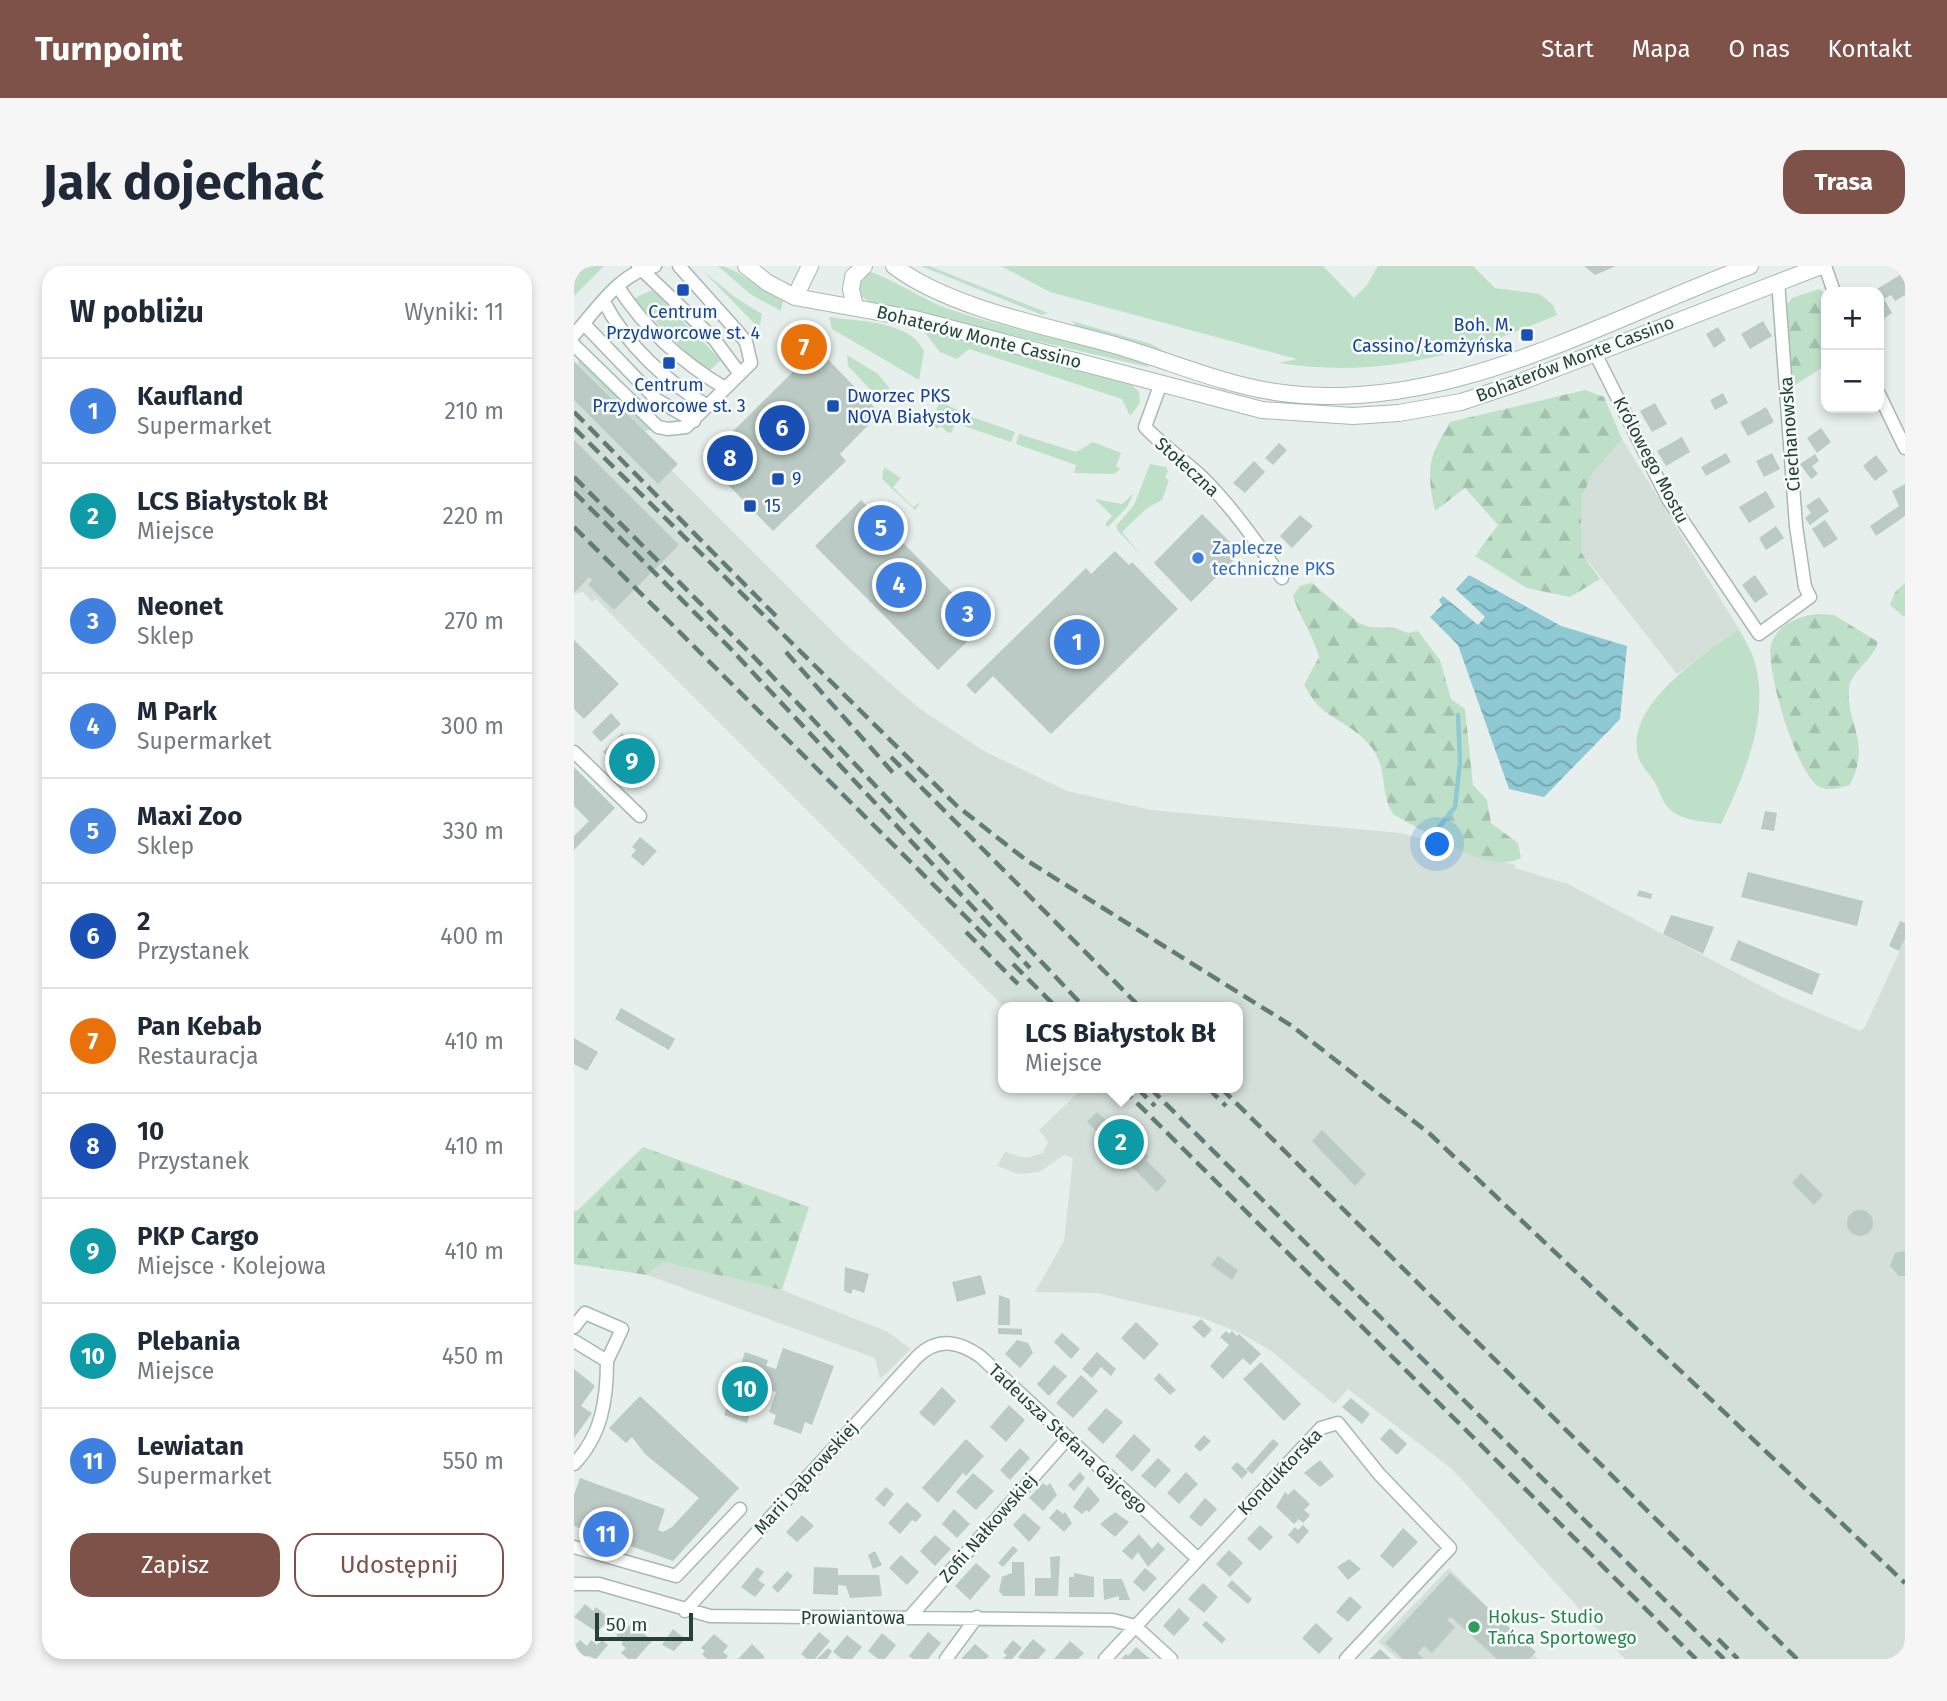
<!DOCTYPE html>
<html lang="pl">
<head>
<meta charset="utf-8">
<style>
	body { margin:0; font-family:"Fira Sans",sans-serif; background:#f6f6f7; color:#1f2937 }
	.controls { position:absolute; right:21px; top:21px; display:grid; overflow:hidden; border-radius:14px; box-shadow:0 4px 10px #0003 }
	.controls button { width:63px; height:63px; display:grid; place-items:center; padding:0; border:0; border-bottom:2px solid #e0e1e3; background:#fff; color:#1f2937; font:35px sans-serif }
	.scale { position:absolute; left:21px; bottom:18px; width:98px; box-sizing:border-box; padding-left:7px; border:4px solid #24423a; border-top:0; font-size:19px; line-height:24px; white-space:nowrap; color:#24423a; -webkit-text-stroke:5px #f7fbf9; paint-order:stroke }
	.you { position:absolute; left:864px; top:579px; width:24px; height:24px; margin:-18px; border:5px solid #fff; border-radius:50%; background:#1a73e8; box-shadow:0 0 0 10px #1a73e833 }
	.badge { display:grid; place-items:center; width:46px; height:46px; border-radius:50%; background:#7f5249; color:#fff; font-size:23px; font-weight:700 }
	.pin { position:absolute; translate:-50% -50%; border:4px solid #fff; box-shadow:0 2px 7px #0006 }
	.popup { position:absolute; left:424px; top:736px; width:245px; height:91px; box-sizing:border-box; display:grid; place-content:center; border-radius:14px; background:#fff; filter:drop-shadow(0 2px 5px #0005); font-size:23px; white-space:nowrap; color:#747a83 }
	.popup b { font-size:26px; color:#1f2937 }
	.popup::after { content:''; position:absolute; left:50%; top:100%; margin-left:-14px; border:14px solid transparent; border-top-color:#fff }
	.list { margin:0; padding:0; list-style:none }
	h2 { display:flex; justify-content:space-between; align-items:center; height:91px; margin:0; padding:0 28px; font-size:30px }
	h2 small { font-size:23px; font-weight:400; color:#747a83 }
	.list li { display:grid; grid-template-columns:46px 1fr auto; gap:21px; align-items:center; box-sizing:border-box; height:105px; padding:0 28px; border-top:2px solid #e0e1e3 }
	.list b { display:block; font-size:26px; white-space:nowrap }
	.list p { margin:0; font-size:23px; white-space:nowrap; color:#747a83 }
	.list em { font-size:23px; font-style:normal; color:#747a83 }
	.actions { display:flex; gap:14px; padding:21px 28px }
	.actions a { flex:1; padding:16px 0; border:2px solid #7f5249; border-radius:21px; text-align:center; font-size:24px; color:#7f5249 }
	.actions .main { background:#7f5249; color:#fff }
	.map { position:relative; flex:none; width:1331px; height:1393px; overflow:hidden; border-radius:21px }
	header { display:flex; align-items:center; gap:42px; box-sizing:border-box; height:98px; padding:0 35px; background:#7f5249; color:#fff }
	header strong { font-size:33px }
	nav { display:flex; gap:38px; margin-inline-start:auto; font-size:24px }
	.intro { display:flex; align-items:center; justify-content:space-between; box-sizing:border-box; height:168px; padding:0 42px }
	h1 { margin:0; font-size:49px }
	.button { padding:18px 32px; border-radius:21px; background:#7f5249; color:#fff; font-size:24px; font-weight:700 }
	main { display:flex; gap:42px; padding:0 42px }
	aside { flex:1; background:#fff; border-radius:21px; box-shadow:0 4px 10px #0003 }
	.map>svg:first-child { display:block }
	.built { fill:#d4dfda }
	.grass { fill:#bfe0c8 }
	.forest { fill:url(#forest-firs) }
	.water { fill:url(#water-waves) }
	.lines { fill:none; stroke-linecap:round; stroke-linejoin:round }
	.stream { stroke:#8ec9d4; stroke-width:4.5 }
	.building { fill:#bbcac4 }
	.minor-casing { stroke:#a8b8b2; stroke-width:15 }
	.tertiary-casing { stroke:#a8b8b2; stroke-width:18 }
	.minor { stroke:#fff; stroke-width:12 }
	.tertiary { stroke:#fff; stroke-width:16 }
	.rail { stroke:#5f7d75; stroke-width:4.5; stroke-dasharray:14 7; stroke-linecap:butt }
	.transit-dot { fill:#1a4fb4; stroke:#f7fbf9; stroke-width:2.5 }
	.shop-dot { fill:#3f7fe0; stroke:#f7fbf9; stroke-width:2.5 }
	.leisure-dot { fill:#2e9e5b; stroke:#f7fbf9; stroke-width:2.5 }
	.labels { text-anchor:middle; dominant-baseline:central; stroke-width:5; stroke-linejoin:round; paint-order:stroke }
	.transit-label { font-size:18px; fill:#164399; stroke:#f7fbf9; text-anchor:start }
	.street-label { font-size:18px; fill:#24423a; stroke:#f7fbf9 }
	.shop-label { font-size:18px; fill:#366cbe; stroke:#f7fbf9; text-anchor:start }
	.leisure-label { font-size:18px; fill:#27864d; stroke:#f7fbf9; text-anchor:start }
</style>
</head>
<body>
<header>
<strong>Turnpoint</strong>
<nav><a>Start</a><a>Mapa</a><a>O nas</a><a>Kontakt</a></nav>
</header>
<div class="intro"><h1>Jak dojechać</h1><a class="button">Trasa</a></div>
<main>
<aside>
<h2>W pobliżu<small>Wyniki: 11</small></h2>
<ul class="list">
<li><span class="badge" style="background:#3f7fe0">1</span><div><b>Kaufland</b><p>Supermarket</p></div><em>210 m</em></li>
<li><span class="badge" style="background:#0f9aa8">2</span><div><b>LCS Białystok Bł</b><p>Miejsce</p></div><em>220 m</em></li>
<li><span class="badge" style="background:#3f7fe0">3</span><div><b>Neonet</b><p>Sklep</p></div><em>270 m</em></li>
<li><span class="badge" style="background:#3f7fe0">4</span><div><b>M Park</b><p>Supermarket</p></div><em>300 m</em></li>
<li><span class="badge" style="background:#3f7fe0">5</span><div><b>Maxi Zoo</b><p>Sklep</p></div><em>330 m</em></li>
<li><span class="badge" style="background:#1a4fb4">6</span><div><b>2</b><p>Przystanek</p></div><em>400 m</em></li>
<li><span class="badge" style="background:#e8710a">7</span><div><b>Pan Kebab</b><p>Restauracja</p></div><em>410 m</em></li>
<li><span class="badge" style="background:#1a4fb4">8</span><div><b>10</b><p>Przystanek</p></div><em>410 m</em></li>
<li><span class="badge" style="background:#0f9aa8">9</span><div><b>PKP Cargo</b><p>Miejsce · Kolejowa</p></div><em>410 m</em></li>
<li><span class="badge" style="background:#0f9aa8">10</span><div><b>Plebania</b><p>Miejsce</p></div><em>450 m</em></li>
<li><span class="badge" style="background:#3f7fe0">11</span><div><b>Lewiatan</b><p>Supermarket</p></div><em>550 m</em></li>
</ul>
<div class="actions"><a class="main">Zapisz</a><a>Udostępnij</a></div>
</aside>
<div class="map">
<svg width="1331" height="1393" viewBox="0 0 1331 1393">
	<defs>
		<pattern id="forest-firs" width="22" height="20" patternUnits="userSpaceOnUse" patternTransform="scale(1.75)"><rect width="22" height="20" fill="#bfe0c8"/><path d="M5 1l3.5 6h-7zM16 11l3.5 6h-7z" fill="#a4c1ad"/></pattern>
		<pattern id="water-waves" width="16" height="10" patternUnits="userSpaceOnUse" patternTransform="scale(1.75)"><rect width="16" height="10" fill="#8ec9d4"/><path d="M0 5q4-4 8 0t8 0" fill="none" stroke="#74a5ad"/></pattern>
	</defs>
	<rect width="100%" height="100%" fill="#e6efeb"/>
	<path class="built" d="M 0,107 L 272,379 L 345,442 L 410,485 L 493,525 L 577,544 L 827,567 L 941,599 L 941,602 L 994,618 L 1208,731 L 1286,765 L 1291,761 L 1331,673 L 1331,1393 L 1051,1393 L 878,1203 L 774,1123 L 760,1138 L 696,1084 L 666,1067 L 626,1051 L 523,1027 L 461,1026 L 490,975 L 499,892 L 490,889 L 465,906 L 445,908 L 423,900 L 431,886 L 452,892 L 469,887 L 474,876 L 465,864 L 509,822 L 664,822 L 664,741 L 430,741 L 22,333 L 18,336 L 9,326 L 0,328 Z
		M 1048,173 L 1165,363 L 1103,408 L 1007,286 L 1007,232 L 1019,207 Z
		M 89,996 L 208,1024 L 312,1065 L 337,1083 L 306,1113 L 301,1092 L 73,1009 Z
		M 875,1302 L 964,1393 L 824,1393 L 804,1376 Z"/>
	<path class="grass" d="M 0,0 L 30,0 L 0,30 Z
		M 144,0 C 162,0 190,27 209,35 L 207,45 L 176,28 Z
		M 347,0 L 355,0 L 474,47 L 468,49 Z
		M 427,0 L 749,0 L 780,32 L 793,19 L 804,0 L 899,0 L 921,22 L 966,28 L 979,39 L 983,49 C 891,88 807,113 705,97 L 723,93 L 476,26 Z
		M 129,5 L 162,32 L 188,48 L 186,59 L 181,58 Z
		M 295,6 C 305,6 354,36 372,42 C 438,65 506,76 573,97 L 574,101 L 296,36 L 285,29 L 283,18 Z
		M 78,24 L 147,94 L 133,107 L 59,33 Z
		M 255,51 C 285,56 335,54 350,85 L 345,114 L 258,63 Z
		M 498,55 L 577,78 L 593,87 L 502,60 Z
		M 348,63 L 558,119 L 565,126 L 566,137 L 556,150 L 548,133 L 395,83 L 383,93 L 366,86 Z
		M 273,89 L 304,108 L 320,128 L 318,137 L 310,138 L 274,100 Z
		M 5,91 L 78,164 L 71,165 L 4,98 Z
		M 366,135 L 395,150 L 441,166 L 437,176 L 381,157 L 378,166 L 374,167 L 367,160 L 363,163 L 357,156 Z
		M 445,168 L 502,186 L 519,176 L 547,187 L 542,200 L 546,203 L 540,208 L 500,207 L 502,199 L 442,178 Z
		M 576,198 L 592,201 L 594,205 L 591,212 L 595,214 L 588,234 L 573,242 L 548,266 L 566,288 L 544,265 L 542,260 L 560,239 Z
		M 310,201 L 327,212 L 319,221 L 339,241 L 347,236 L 341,244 L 308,213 Z
		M 560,227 L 553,241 L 534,261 L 531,258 L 538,250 L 521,233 L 548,238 Z
		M 1165,363 C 1171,374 1178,386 1181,397 C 1196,451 1170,510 1147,558 C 1130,555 1103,555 1092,539 C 1087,532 1085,523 1080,515 C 1075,508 1068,500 1065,493 C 1047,440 1131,388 1165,363 Z"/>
	<path class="forest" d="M 1245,23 L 1252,28 L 1252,99 L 1218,121 L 1213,38 L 1218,32 Z
		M 1011,124 L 1030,131 L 1048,173 L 1019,207 L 1007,232 L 1007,286 L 1026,313 L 996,331 L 953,322 L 901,290 L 924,259 L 891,222 L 861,245 C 852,203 854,193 876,156 Z
		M 738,317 L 785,357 L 796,361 L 821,362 L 834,367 L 844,365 L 866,394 L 877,433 L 891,443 L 899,519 L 913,534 L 917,557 L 944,577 L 947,592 C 915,610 851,564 820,549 C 805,528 815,506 798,482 C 783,461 757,454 742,437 C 738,432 734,425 730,419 L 745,391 C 739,369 726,352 719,330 L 726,320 Z
		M 1331,317 L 1331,350 L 1329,350 L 1316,339 L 1321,326 Z
		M 1244,348 L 1260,349 L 1304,376 C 1299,394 1276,407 1275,422 C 1272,460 1298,474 1276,519 C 1265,522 1255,526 1244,520 C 1223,508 1191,403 1197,379 C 1202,359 1226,349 1244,348 Z
		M 69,881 L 235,941 L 208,1024 L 89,996 L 73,1009 L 0,998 L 0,944 L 3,945 Z"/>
	<path class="water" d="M 895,309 L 987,360 L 1053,380 L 1046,453 L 970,531 L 935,523 L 884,379 L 856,351 L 868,339 L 865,334 L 869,330 L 904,359 L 911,351 L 882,323 Z"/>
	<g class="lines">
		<path class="stream" d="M 858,570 L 881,541 L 886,496 L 884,449"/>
	</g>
	<path class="building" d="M 1010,0 L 1042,0 L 1021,9 Z
		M 1326,9 L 1331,17 L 1331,29 L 1321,35 L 1317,29 L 1310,33 L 1318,47 L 1305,56 L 1305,36 L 1310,33 L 1303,23 Z
		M 1189,55 L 1198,70 L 1176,83 L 1167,68 Z
		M 1144,61 L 1152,74 L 1140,82 L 1132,68 Z
		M 243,82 L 306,147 L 266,188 L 272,195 L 199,265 L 130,194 Z
		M 0,95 L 104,198 L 84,218 L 0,134 Z
		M 1149,127 L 1154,137 L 1141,144 L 1136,134 Z
		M 1081,137 L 1093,158 L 1078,166 L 1066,145 Z
		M 1192,141 L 1200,156 L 1174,170 L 1166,156 Z
		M 1247,162 L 1257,176 L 1243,187 L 1233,172 Z
		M 1108,171 L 1116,186 L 1092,200 L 1083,185 Z
		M 0,174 L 105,279 L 40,344 L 14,319 L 18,314 L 15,311 L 0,327 Z
		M 705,177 L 713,184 L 699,199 L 691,192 Z
		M 1152,187 L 1157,196 L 1132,210 L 1127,201 Z
		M 1198,187 L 1206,203 L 1190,211 L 1182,195 Z
		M 1241,188 L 1245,195 L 1238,200 L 1244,208 L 1237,213 L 1226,198 Z
		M 1302,189 L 1314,205 L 1301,215 L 1289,200 Z
		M 680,195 L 691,206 L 671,227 L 659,217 Z
		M 1331,218 L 1331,250 L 1302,270 L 1296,260 L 1325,240 L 1318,225 Z
		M 1192,225 L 1201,241 L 1175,257 L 1165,241 Z
		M 1245,231 L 1255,245 L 1236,259 L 1231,252 L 1237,247 L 1232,240 Z
		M 287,234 L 410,359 L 364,404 L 241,280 Z
		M 628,248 L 667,287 L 617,336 L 580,297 Z
		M 726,249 L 739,260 L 718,282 L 706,270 Z
		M 1251,254 L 1264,273 L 1250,282 L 1238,263 Z
		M 1202,260 L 1210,272 L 1192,284 L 1185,272 Z
		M 541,285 L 555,299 L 558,296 L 604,343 L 477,468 L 419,410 L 401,428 L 392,419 L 512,302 L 517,308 Z
		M 1181,309 L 1194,328 L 1181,337 L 1168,319 Z
		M 0,374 L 45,418 L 10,453 L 0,443 Z
		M 37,447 L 47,458 L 27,476 L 18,466 Z
		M 48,467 L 71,486 L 70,488 L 85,503 L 66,522 L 29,486 Z
		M 0,501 L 41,542 L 0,584 L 0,570 L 15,555 L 0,540 Z
		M 1191,545 L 1203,547 L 1200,565 L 1187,563 Z
		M 66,571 L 83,585 L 69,600 L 57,590 L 62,584 L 58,581 Z
		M 1174,606 L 1289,635 L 1283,660 L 1167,631 Z
		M 1065,624 L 1078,628 L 1077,633 L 1063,630 Z
		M 1097,649 L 1140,661 L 1129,688 L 1089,668 Z
		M 1326,655 L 1331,657 L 1331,673 L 1325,685 L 1315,680 Z
		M 1164,674 L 1246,708 L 1238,729 L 1156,694 Z
		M 47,742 L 101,773 L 95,784 L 41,753 Z
		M 0,772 L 24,786 L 13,805 L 0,798 Z
		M 523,846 L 540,862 L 543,859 L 575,891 L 572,894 L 593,915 L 583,926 L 513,856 Z
		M 748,864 L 792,908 L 781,920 L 738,875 Z
		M 1227,907 L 1249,929 L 1240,939 L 1218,917 Z
		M1273 957a13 13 0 1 1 26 0a13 13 0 1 1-26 0Z
		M 1328,985 L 1331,986 L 1331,1010 L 1325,1010 L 1316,1000 L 1321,987 Z
		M 644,990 L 664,1004 L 658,1014 L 637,999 Z
		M 271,1001 L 295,1008 L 290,1027 L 279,1023 L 277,1028 L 270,1025 Z
		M 407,1009 L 412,1028 L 383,1036 L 378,1016 Z
		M 425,1029 L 436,1033 L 436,1059 L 424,1059 Z
		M 627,1053 L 638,1064 L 630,1072 L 618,1061 Z
		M 562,1056 L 585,1078 L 570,1094 L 547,1072 Z
		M 424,1062 L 448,1063 L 448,1069 L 424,1068 Z
		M 652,1065 L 655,1068 L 658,1065 L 663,1070 L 665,1068 L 687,1088 L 676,1099 L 669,1092 L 649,1113 L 636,1100 L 655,1079 L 646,1071 Z
		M 488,1067 L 506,1083 L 497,1093 L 480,1076 Z
		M 443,1074 L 454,1077 L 459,1087 L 446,1102 L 431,1088 Z
		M 209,1082 L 260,1100 L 238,1159 L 231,1156 L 227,1168 L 199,1158 L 202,1149 L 195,1146 L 202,1126 L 185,1120 L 173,1157 L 150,1149 L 171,1086 L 194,1094 L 192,1100 L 202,1103 Z
		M 523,1086 L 542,1103 L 537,1110 L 527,1101 L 518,1112 L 508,1103 Z
		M 687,1096 L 727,1138 L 710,1155 L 669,1113 Z
		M 480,1099 L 493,1110 L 475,1130 L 463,1118 Z
		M 0,1103 L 21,1120 L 7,1140 L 18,1147 L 0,1172 Z
		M 585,1107 L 602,1124 L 596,1129 L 580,1113 Z
		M 507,1109 L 524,1125 L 499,1152 L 482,1137 Z
		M 368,1121 L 382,1135 L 360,1160 L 345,1147 Z
		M 66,1130 L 165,1222 L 99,1295 L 0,1260 L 0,1229 L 6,1212 L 91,1243 L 84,1264 L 89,1266 L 98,1261 L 125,1232 L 71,1188 L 58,1171 L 52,1177 L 35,1162 Z
		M 777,1132 L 796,1148 L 788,1158 L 768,1141 Z
		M 435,1139 L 451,1154 L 432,1176 L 416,1161 Z
		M 532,1142 L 549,1156 L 529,1178 L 513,1163 Z
		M 816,1162 L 833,1178 L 823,1189 L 806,1173 Z
		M 560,1168 L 577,1184 L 558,1206 L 541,1190 Z
		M 630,1169 L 637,1175 L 626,1186 L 620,1180 Z
		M 392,1173 L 410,1190 L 392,1210 L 389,1207 L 364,1237 L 348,1222 Z
		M 699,1173 L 705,1178 L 678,1208 L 672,1203 Z
		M 446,1182 L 456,1192 L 436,1214 L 426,1204 Z
		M 584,1192 L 597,1204 L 581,1222 L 567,1210 Z
		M 746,1194 L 760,1210 L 746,1221 L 730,1207 Z
		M 663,1196 L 674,1206 L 668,1213 L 657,1202 Z
		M 506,1206 L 511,1212 L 500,1225 L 494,1219 Z
		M 612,1206 L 624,1218 L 605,1238 L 593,1227 Z
		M 399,1207 L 420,1225 L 402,1244 L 382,1226 Z
		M 469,1217 L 473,1220 L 476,1217 L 483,1229 L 469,1245 L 455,1232 Z
		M 514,1220 L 526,1234 L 515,1246 L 512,1244 L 508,1248 L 499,1241 Z
		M 312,1221 L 320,1228 L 310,1241 L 301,1233 Z
		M 720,1223 L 736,1238 L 730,1244 L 736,1249 L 729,1257 L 725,1253 L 720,1258 L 702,1241 L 711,1226 L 714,1229 Z
		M 631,1232 L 643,1243 L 627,1261 L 615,1251 Z
		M 333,1236 L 348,1249 L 342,1256 L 338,1254 L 326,1268 L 314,1257 Z
		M 380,1243 L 396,1258 L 383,1272 L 368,1258 Z
		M 483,1243 L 489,1248 L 491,1246 L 498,1257 L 490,1266 L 475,1252 Z
		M 541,1246 L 555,1256 L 541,1271 L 526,1258 Z
		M 450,1247 L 467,1262 L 455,1276 L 439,1259 Z
		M 228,1249 L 240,1260 L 223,1276 L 212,1266 Z
		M 686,1259 L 699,1271 L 686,1285 L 673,1273 Z
		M 729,1259 L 735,1265 L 724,1278 L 714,1269 L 721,1261 L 724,1264 Z
		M 829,1262 L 844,1276 L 819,1302 L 806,1290 Z
		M 565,1268 L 578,1283 L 584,1276 L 591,1283 L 574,1301 L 564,1286 L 558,1294 L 548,1285 Z
		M 361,1269 L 377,1283 L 361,1300 L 346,1285 Z
		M 439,1280 L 444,1284 L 429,1301 L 424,1297 Z
		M 655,1284 L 669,1297 L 656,1311 L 642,1298 Z
		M 301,1285 L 308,1299 L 299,1303 L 294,1289 Z
		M 327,1289 L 345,1306 L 333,1319 L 315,1302 Z
		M 486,1290 L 484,1330 L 461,1330 L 461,1312 L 477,1312 L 476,1291 Z
		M 775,1293 L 787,1303 L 774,1314 L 763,1301 Z
		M 438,1296 L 450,1296 L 451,1330 L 429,1330 L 425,1325 L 428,1311 L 438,1307 Z
		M 402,1297 L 417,1310 L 396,1334 L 381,1320 Z
		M 183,1301 L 190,1306 L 184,1314 L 191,1319 L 181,1331 L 167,1321 Z
		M 240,1301 L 264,1302 L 264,1309 L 305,1309 L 308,1330 L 276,1332 L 272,1320 L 264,1319 L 264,1329 L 239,1328 Z
		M 571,1302 L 583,1312 L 570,1326 L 559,1316 Z
		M 213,1305 L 219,1310 L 204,1327 L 198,1321 Z
		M 500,1307 L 520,1311 L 520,1331 L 495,1331 L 495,1311 L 500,1311 Z
		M 876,1307 L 962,1386 L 955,1393 L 923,1393 L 877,1351 L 873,1354 L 881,1361 L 858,1387 L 850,1380 L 844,1387 L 850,1393 L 829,1393 L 811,1377 Z
		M 529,1313 L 548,1313 L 556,1334 L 545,1334 L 545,1330 L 530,1334 Z
		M 658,1314 L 678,1333 L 674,1338 L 653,1320 Z
		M 629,1317 L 644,1331 L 630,1347 L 614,1333 Z
		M 776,1330 L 788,1341 L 774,1356 L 762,1346 Z
		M 11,1338 L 19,1345 L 22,1341 L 36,1353 L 23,1366 L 0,1351 Z
		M 605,1342 L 616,1353 L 600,1370 L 589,1360 Z
		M 632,1355 L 652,1373 L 648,1378 L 628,1359 Z
		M 59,1357 L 78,1375 L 62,1393 L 54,1393 L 47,1387 L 52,1382 L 47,1378 L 49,1376 L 42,1369 Z
		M 742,1357 L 759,1373 L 745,1388 L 728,1372 Z
		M 99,1363 L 111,1373 L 100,1385 L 88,1379 Z
		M 245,1366 L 256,1375 L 241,1393 L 233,1393 L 227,1388 Z
		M 354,1366 L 367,1377 L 354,1393 L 339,1393 L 335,1390 Z
		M 308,1367 L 322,1379 L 311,1393 L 304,1393 L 294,1385 Z
		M 140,1368 L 154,1380 L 149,1386 L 154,1390 L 152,1393 L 133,1393 L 128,1388 L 131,1385 L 127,1382 Z
		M 273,1369 L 288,1381 L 278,1393 L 268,1393 L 259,1386 Z
		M 459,1373 L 472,1384 L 464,1393 L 447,1393 L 444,1391 Z
		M 6,1374 L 13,1380 L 17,1374 L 23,1379 L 28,1374 L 34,1379 L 22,1393 L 14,1390 L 1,1393 L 0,1385 L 3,1381 L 1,1379 Z
		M 439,1374 L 448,1382 L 438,1393 L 429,1393 L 433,1389 L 429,1386 Z
		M 496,1375 L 510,1387 L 504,1393 L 480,1393 Z
		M 178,1378 L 191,1391 L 189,1393 L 164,1393 Z
		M 401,1378 L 415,1390 L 412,1393 L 387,1393 Z
		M 562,1381 L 576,1393 L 547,1393 L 552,1388 L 554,1390 Z
		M 254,1382 L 258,1385 L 253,1393 L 243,1393 Z
		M 806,1383 L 817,1393 L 796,1393 Z"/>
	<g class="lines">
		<defs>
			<path id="minor" d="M 64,0 L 140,73 L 166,108
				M 1251,0 L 1260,26
				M 44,21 C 72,64 107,96 151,122
				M 30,36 C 52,78 93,117 134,140
				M 10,58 L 83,134 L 120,155
				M 0,69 C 22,44 46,6 81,0
				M 0,79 L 84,161 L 94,163 L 112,161 L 177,97 L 172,76 L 164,66 L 105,0
				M 1021,87 L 1094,233 L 1185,368 L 1236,331 L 1231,321 L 1222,260 L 1204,15
				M 587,117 L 571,161 C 589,180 610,194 629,212 C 659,242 683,277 708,312
				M 1305,128 L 1331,182
				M 0,486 L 66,550
				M 0,1061 L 11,1047 L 48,1063 L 33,1095
				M 0,1075 L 33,1095 C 33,1133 28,1169 0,1198
				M 0,1281 L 102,1310 L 166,1243
				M 0,1318 L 25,1318 L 136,1350 L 539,1354 L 561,1360 L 597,1393
				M 111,1345 L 343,1091 C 363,1071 385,1075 407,1091 L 623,1292
				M 335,1352 L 493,1173
				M 372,1393 L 403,1351
				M 531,1393 L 747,1162 L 764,1157 L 805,1208 L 876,1282 L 772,1393"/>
			<path id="tertiary" d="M 172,0 L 194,17 L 221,31 L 337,52 L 688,144 L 779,150 L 825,147 L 887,136 L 944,117 L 1247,0
				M 320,0 C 374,41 467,59 533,77 C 589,92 643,117 701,126 C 869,151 1024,56 1176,0
				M 221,31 L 236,0
				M 281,41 L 277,23 L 279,11 L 290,0"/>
		</defs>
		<use href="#minor" class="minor-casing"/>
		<use href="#tertiary" class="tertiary-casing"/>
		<use href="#minor" class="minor"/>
		<use href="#tertiary" class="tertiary"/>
		<path class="rail" d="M 0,146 L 202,350
			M 0,162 L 383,540 L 452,594 L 718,760 L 856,868 L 1331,1317
			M 0,211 L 181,392 L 510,741
			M 0,226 L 154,380 L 456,702
			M 0,261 L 412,671
			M 212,386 L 321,509
			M 317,491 L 566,741
			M 392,666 L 444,718
			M 439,698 L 482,741
			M 548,822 L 1122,1393
			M 563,822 L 581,840
			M 576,822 L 1150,1393
			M 634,822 L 652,840
			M 647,822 L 1223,1393
			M 1144,1373 L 1164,1393"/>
	</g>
	<g class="transit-dot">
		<rect x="102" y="17" width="14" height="14" rx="3.5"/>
		<rect x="946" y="62" width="14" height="14" rx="3.5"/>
		<rect x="88" y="90" width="14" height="14" rx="3.5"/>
		<rect x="252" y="133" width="14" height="14" rx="3.5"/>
		<rect x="197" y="206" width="14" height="14" rx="3.5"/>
		<rect x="169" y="233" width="14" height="14" rx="3.5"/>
	</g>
	<circle class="shop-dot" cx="624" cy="292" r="7"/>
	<circle class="leisure-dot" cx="900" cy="1361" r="7"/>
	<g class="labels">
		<g class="transit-label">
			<text x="109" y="46" text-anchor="middle">Centrum<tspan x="109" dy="21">Przydworcowe st. 4</tspan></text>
			<text x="939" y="59" text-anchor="end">Boh. M.<tspan x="939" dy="21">Cassino/Łomżyńska</tspan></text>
			<text x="95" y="119" text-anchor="middle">Centrum<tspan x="95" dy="21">Przydworcowe st. 3</tspan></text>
			<text x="273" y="130">Dworzec PKS<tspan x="273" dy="21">NOVA Białystok</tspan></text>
			<text x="218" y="213">9</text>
			<text x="190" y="240">15</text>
		</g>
		<g class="street-label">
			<text transform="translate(405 71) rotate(14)">Bohaterów Monte Cassino</text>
			<text transform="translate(1001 93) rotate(-21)">Bohaterów Monte Cassino</text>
			<text transform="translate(1216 168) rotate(-94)">Ciechanowska</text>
			<text transform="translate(1077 194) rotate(62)">Królowego Mostu</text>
			<text transform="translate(613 201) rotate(42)">Stołeczna</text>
			<text transform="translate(494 1173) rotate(43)">Tadeusza Stefana Gajcego</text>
			<text transform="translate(706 1206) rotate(-46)">Konduktorska</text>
			<text transform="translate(232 1212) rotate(-48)">Marii Dąbrowskiej</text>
			<text transform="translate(414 1262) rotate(-49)">Zofii Nałkowskiej</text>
			<text x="279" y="1352">Prowiantowa</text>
		</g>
		<g class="shop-label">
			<text x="638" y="282">Zaplecze<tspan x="638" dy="21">techniczne PKS</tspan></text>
		</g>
		<g class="leisure-label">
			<text x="914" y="1351">Hokus- Studio<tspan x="914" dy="21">Tańca Sportowego</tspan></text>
		</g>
	</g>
</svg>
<div class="controls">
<button>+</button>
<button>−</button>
</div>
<div class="scale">50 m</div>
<div class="you"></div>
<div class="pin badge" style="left:503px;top:376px;background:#3f7fe0">1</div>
<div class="pin badge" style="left:547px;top:876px;background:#0f9aa8">2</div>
<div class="popup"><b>LCS Białystok Bł</b>Miejsce</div>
<div class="pin badge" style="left:394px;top:348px;background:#3f7fe0">3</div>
<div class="pin badge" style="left:325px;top:319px;background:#3f7fe0">4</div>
<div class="pin badge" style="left:307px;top:262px;background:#3f7fe0">5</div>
<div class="pin badge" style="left:208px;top:162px;background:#1a4fb4">6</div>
<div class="pin badge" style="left:230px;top:81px;background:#e8710a">7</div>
<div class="pin badge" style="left:156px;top:192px;background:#1a4fb4">8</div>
<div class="pin badge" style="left:58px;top:495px;background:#0f9aa8">9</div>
<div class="pin badge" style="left:171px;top:1123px;background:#0f9aa8">10</div>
<div class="pin badge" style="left:32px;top:1268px;background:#3f7fe0">11</div>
</div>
</main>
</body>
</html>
